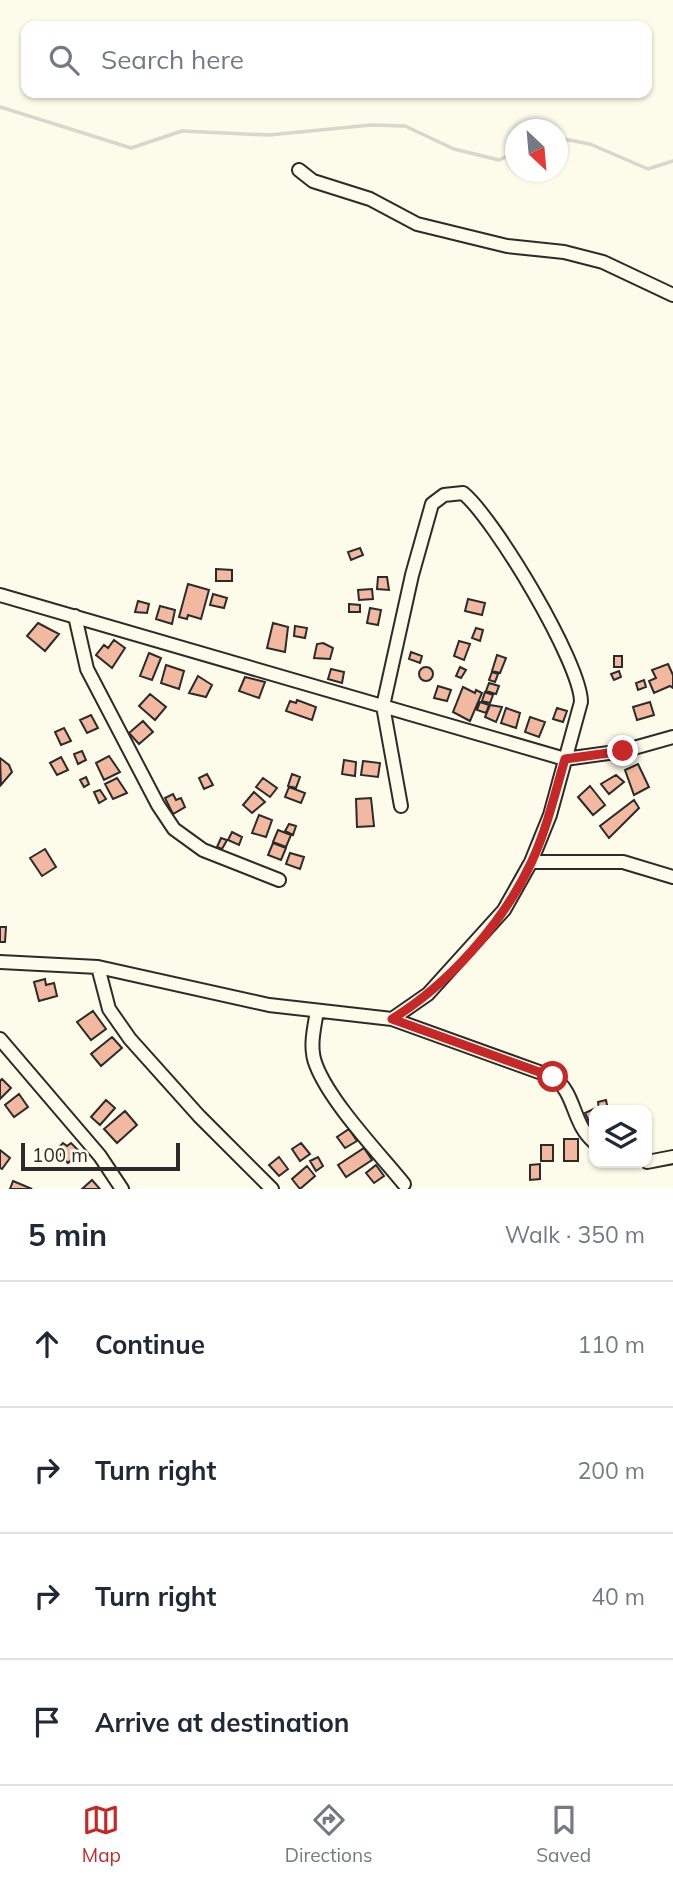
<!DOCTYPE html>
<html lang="en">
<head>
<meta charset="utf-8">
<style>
	body { margin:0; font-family:Mulish,sans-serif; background:#f2f2f3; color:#1f2937 }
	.controls { position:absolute; right:21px; bottom:21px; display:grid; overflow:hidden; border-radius:14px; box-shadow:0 2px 5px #0004 }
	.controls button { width:63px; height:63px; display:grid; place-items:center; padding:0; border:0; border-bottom:2px solid #e0e1e3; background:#fff; color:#1f2937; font:35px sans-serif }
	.compass { position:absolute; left:505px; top:119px; width:63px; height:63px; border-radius:50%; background:#fff; box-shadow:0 2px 5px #0004; rotate:154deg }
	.scale { position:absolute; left:21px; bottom:18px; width:159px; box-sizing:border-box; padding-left:7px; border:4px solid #2b2b2b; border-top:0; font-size:19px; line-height:24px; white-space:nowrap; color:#2b2b2b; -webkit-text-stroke:5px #fdfbea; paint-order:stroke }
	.stop { position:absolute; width:21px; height:21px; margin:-16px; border:5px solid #c62828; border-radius:50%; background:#fff }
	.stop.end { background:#c62828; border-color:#fff; box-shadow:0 2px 7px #0008 }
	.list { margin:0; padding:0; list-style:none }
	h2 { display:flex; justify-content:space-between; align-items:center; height:91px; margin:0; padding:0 28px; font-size:30px }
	h2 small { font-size:23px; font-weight:400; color:#747a83 }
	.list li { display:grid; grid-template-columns:46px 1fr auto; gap:21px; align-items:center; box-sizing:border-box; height:126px; padding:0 28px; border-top:2px solid #e0e1e3 }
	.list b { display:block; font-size:26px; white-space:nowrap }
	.list em { font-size:23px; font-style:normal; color:#747a83 }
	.icon { flex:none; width:38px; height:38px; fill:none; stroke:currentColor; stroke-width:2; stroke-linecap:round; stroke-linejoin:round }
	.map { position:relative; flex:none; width:673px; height:1189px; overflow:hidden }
	.search { position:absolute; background:#fff; box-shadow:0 2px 5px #0004; left:21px; right:21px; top:21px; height:77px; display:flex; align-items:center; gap:18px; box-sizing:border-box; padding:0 24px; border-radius:14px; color:#747a83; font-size:26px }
	.sheet { height:595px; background:#fff }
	nav { display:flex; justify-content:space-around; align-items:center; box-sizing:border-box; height:98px; border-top:2px solid #e0e1e3; background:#fff; font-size:19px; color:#747a83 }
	nav a { display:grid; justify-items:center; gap:4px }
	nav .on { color:#c62828 }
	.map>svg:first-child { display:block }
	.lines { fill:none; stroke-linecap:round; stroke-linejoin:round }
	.stream { stroke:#d8d7c9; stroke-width:3.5 }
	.building { fill:#f2b8a0; stroke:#2b2b2b; stroke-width:2 }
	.minor-casing { stroke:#2b2b2b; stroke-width:16 }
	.minor { stroke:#fdfbea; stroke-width:12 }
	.route { stroke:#c62828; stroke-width:9 }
</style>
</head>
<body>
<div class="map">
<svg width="673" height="1189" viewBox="0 0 673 1189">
	<rect width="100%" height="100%" fill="#fdfbea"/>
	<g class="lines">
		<path class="stream" d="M 0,107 L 131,148 L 182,131 L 269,135 L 371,125 L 405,126 L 454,149 L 499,160 L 516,152
			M 558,138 L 590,144 L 648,169 L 673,161"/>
	</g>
	<path class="building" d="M 360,548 L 363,555 L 351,560 L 348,552 Z
		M 216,569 L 232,570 L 232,581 L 216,581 Z
		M 378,577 L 387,577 L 389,590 L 377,589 Z
		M 188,584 L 209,590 L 201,619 L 188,615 L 187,619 L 179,617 Z
		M 372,589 L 373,599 L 359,600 L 358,590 Z
		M 213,594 L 227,598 L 224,608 L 210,605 Z
		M 468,599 L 485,603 L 482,615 L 465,611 Z
		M 138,601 L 149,604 L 147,613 L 135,612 Z
		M 349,604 L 360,605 L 360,612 L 349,612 Z
		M 160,606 L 175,610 L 172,624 L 156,619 Z
		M 370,608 L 381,610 L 378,625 L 367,623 Z
		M 38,623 L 59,634 L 45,651 L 27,636 Z
		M 273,623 L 288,627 L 285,652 L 267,648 Z
		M 295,626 L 307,628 L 305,638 L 294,636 Z
		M 476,628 L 483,630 L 480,641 L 472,638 Z
		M 114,640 L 125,648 L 112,668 L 96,655 L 104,645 L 108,648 Z
		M 459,641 L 470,644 L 464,660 L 454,656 Z
		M 323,643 L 333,648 L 330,659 L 314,658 L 317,644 Z
		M 411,652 L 422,656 L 420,663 L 409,659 Z
		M 149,653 L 161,658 L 152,680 L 140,676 Z
		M 497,655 L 506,658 L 500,673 L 492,671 Z
		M 614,656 L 622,656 L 622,667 L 614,667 Z
		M 668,664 L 673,675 L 673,688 L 670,686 L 654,693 L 649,681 L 656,678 L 652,670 Z
		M 166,665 L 184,671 L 179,689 L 161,683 Z
		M 460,667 L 466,670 L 461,678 L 456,676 Z
		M419 674a7 7 0 1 1 14 0a7 7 0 1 1-14 0Z
		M 331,669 L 344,672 L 342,683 L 328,679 Z
		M 619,671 L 621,677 L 614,680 L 611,674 Z
		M 492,672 L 498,674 L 495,682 L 489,680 Z
		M 198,676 L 212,685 L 206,697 L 189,693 Z
		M 245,677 L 265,682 L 259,698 L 239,691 Z
		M 644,680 L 646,687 L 638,690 L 636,683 Z
		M 489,683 L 499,686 L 496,694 L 486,691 Z
		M 438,686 L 451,690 L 447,701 L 434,698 Z
		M 463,687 L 475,693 L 476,690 L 482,693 L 470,721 L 453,712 Z
		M 485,692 L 493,695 L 490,703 L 482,701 Z
		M 150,694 L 166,707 L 155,720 L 139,706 Z
		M 297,700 L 316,707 L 312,720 L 286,711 L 290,701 L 296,703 Z
		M 480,702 L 489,705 L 486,713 L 477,710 Z
		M 650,702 L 654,715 L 637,720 L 633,707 Z
		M 490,705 L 502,707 L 496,722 L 485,717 Z
		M 506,708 L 520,713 L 516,728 L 501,723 Z
		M 557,708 L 567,711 L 563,722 L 553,719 Z
		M 91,715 L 98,728 L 87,733 L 80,720 Z
		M 530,717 L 545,722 L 539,737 L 525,732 Z
		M 143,721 L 153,732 L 139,744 L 129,733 Z
		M 64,728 L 71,741 L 61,745 L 55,732 Z
		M 82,751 L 86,760 L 78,764 L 74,754 Z
		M 109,756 L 120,772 L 104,780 L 96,763 Z
		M 61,757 L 68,770 L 57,775 L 50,763 Z
		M 0,758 L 9,765 L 12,772 L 1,785 Z
		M 344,760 L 356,762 L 355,776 L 342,774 Z
		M 363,761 L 380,763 L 378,777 L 361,775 Z
		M 638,764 L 649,787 L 634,795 L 625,770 Z
		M 207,774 L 213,785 L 204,789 L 199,778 Z
		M 292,774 L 300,777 L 296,788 L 288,786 Z
		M 616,775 L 624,782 L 609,794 L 601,784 Z
		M 86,777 L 89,784 L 84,787 L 80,780 Z
		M 117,778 L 127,793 L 113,799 L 105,784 Z
		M 263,778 L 277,788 L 270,797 L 256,787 Z
		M 590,786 L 605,805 L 593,815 L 578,797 Z
		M 289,787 L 305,793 L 301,803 L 285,797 Z
		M 100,790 L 106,799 L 99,803 L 94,792 Z
		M 254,792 L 265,802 L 252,813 L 243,805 Z
		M 173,794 L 176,800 L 181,798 L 185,807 L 173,814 L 165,798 Z
		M 371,798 L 374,826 L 357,827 L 356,799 Z
		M 634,800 L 639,808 L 609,838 L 600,826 Z
		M 259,815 L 272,820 L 266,837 L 252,833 Z
		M 289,824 L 296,826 L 293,835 L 285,831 Z
		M 278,830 L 291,835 L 286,847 L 273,842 Z
		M 232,832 L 242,837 L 239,845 L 228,840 Z
		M 221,838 L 227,840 L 222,849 L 217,847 Z
		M 273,843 L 286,848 L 281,860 L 268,855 Z
		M 45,849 L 56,867 L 42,876 L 30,858 Z
		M 290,853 L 304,857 L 300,869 L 286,864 Z
		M 0,927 L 6,927 L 5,942 L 0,942 Z
		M 45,979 L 46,985 L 54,983 L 57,996 L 39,1001 L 34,982 Z
		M 93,1011 L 106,1029 L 91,1040 L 77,1022 Z
		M 112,1037 L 122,1048 L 101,1066 L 91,1054 Z
		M 2,1079 L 11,1088 L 0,1099 L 0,1081 Z
		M 19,1094 L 28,1107 L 14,1117 L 5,1105 Z
		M 106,1100 L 115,1108 L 100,1125 L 91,1117 Z
		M 606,1100 L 608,1110 L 599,1110 L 598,1102 Z
		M 596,1108 L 598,1110 L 594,1110 L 593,1130 L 585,1113 Z
		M 125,1111 L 137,1125 L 117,1143 L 104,1129 Z
		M 349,1129 L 357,1141 L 345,1148 L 337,1137 Z
		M 564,1139 L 578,1139 L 578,1161 L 564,1161 Z
		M 63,1143 L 67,1146 L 71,1143 L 80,1152 L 68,1163 L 56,1150 Z
		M 301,1143 L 310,1154 L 300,1161 L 292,1149 Z
		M 541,1145 L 553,1145 L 553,1161 L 541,1161 Z
		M 364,1148 L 372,1160 L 346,1177 L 338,1165 Z
		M 0,1150 L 10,1158 L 2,1169 L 0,1168 Z
		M 279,1157 L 288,1169 L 279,1176 L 269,1165 Z
		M 318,1157 L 323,1166 L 316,1171 L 310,1161 Z
		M 540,1164 L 540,1179 L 530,1180 L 530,1165 Z
		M 376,1165 L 384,1176 L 374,1183 L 366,1173 Z
		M 307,1166 L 315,1176 L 300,1189 L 292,1179 Z
		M 92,1180 L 100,1189 L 82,1189 Z
		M 13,1181 L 32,1189 L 10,1189 Z"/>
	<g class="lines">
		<defs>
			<path id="minor" d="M 299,170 L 313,181 L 370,199 L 417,224 L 507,246 L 564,252 L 603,262 L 673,295
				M 0,595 L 565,759 L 623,751 L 673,737
				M 75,616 L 87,669 L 158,805 L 174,829 L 203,850 L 279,880
				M 531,862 L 623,862 L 673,877
				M 0,962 L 98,967 L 269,1005 L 392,1019 L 553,1077 C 576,1093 572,1124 594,1142
				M 98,967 L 109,1009 L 130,1039 L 199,1116 L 272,1189
				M 317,1011 C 314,1029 309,1048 316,1065 C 330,1102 378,1152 404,1184
				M 392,1019 L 428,994 L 504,910 L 531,862 L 550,815 L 581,702 C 581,663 494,518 463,493 L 444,495 L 432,504 L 412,575 L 383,706 L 401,806
				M 0,1039 L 100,1156 L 122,1189
				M 647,1162 L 673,1157"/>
		</defs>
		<use href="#minor" class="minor-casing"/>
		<use href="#minor" class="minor"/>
	</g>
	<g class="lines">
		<path class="route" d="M 553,1077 L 392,1019 C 449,984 504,922 532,861 C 547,828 555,793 565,759 L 623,751"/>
	</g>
</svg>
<div class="controls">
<button><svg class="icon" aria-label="layers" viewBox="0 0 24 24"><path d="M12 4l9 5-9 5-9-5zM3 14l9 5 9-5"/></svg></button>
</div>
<svg class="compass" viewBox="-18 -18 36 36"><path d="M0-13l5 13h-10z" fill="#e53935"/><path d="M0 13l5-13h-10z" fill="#747a83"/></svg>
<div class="scale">100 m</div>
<div class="stop" style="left:553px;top:1077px"></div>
<div class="stop end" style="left:623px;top:751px"></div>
<div class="search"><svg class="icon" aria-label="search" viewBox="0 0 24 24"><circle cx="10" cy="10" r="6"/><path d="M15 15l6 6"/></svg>Search here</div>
</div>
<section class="sheet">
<h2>5 min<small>Walk · 350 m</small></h2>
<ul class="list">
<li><svg class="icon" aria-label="ahead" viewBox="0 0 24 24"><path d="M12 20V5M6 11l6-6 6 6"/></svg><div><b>Continue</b></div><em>110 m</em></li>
<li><svg class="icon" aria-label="right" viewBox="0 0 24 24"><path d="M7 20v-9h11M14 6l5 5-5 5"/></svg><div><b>Turn right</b></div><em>200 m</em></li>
<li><svg class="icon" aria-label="right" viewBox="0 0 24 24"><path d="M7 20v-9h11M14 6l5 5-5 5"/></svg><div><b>Turn right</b></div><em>40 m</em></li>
<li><svg class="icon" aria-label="arrive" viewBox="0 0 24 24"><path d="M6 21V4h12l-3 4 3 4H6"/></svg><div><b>Arrive at destination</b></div></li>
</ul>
</section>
<nav>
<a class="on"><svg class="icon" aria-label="map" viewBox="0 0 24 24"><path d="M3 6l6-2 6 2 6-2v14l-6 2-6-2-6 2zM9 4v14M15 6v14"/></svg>Map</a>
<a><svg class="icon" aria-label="directions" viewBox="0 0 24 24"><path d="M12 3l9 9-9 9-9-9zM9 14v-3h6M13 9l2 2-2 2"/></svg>Directions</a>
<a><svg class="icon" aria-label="saved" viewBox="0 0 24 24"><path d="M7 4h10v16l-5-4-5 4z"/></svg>Saved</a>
</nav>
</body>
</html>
